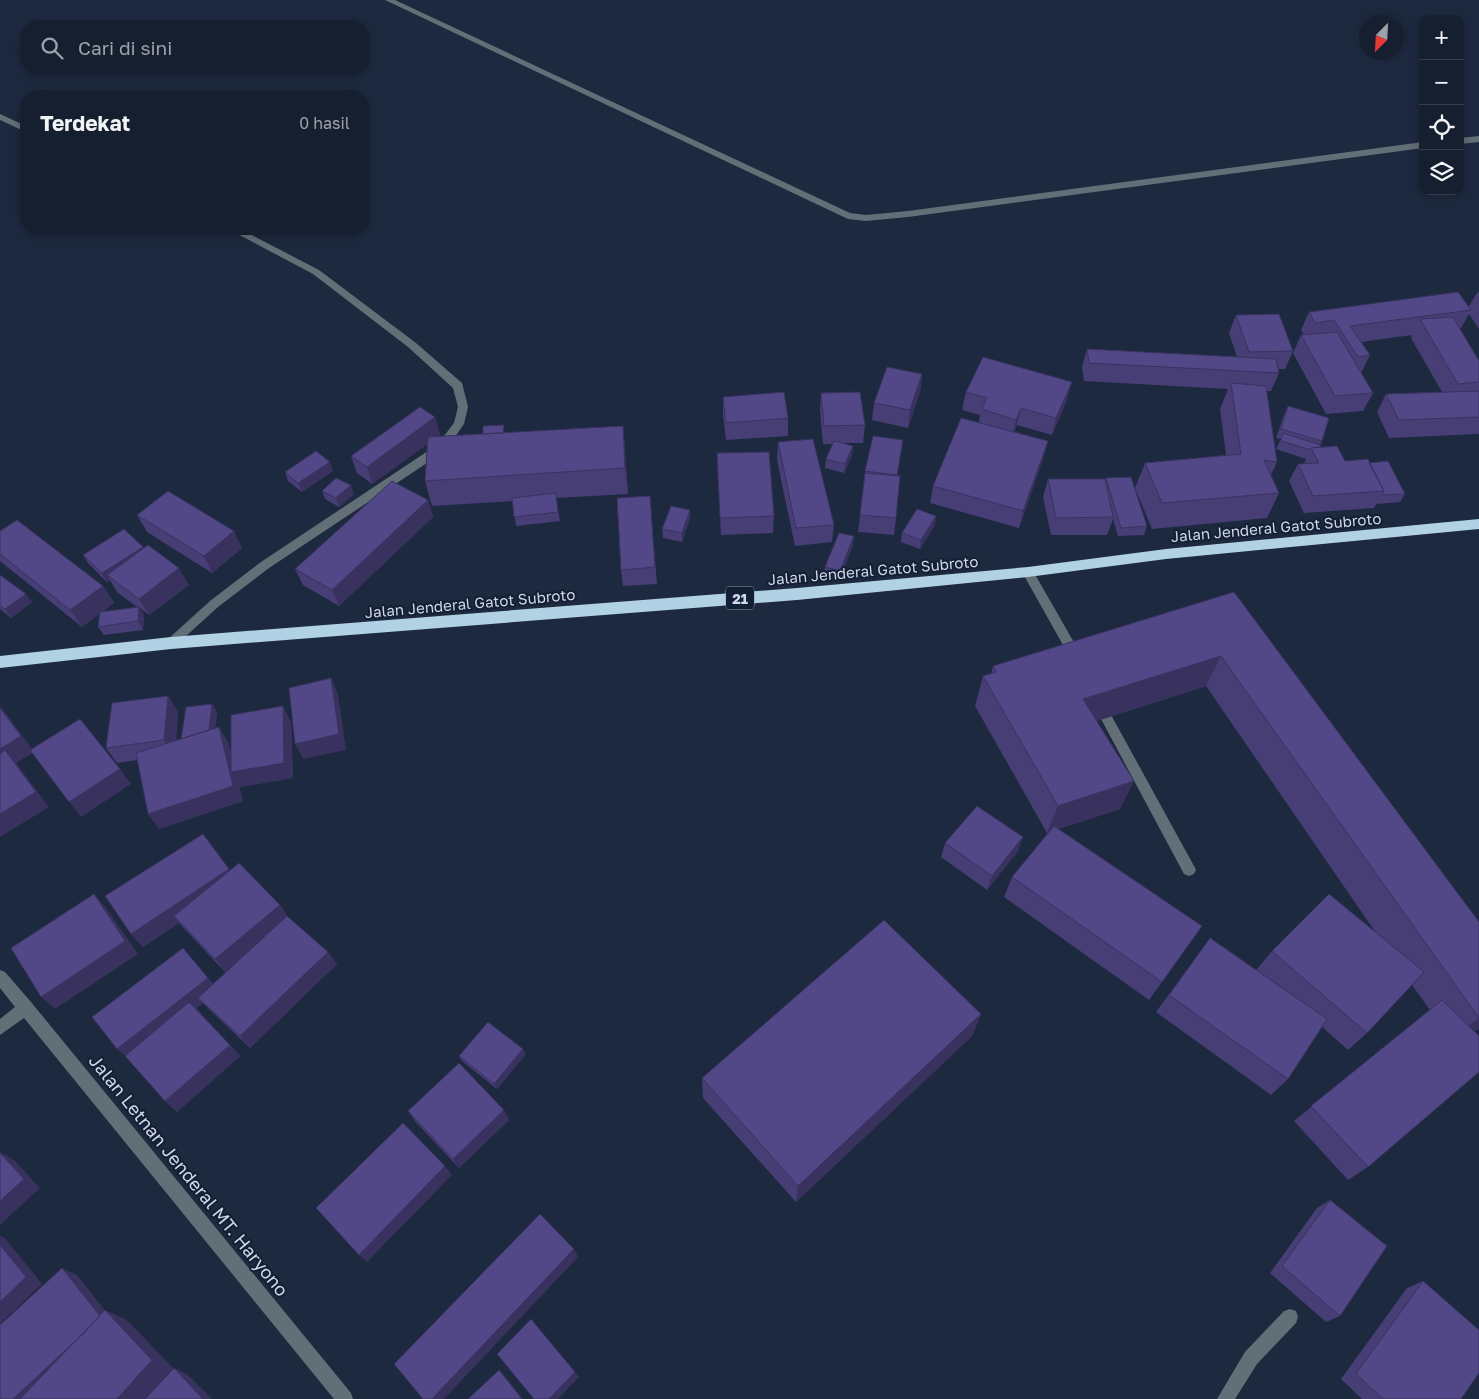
<!DOCTYPE html>
<html lang="id">
<head>
<meta charset="utf-8">
<style>
	body { margin:0; font-family:"Golos Text",sans-serif; background:#232c3b; color:#f1f3f6 }
	.controls { position:absolute; right:15px; top:15px; display:grid; overflow:hidden; border-radius:10px; box-shadow:0 2px 12px #0003 }
	.controls button { width:45px; height:45px; display:grid; place-items:center; padding:0; border:0; border-bottom:1px solid #353d4b; background:#161f2f; color:#f1f3f6; font:25px sans-serif }
	.compass { position:absolute; left:1359px; top:15px; width:45px; height:45px; border-radius:50%; background:#161f2f; box-shadow:0 2px 12px #0003; rotate:204deg }
	.list { margin:0; padding:0; list-style:none }
	h2 { display:flex; justify-content:space-between; align-items:center; height:65px; margin:0; padding:0 20px; font-size:21px }
	h2 small { font-size:16px; font-weight:400; color:#9ea2aa }
	.icon { flex:none; width:28px; height:28px; fill:none; stroke:currentColor; stroke-width:2; stroke-linecap:round; stroke-linejoin:round }
	.map { position:relative; flex:none; width:1479px; height:1399px; overflow:hidden }
	.search { position:absolute; background:#161f2f; box-shadow:0 2px 12px #0003; left:20px; top:20px; width:350px; height:55px; display:flex; align-items:center; gap:12px; box-sizing:border-box; padding:0 18px; border-radius:20px; color:#9ea2aa; font-size:19px }
	.panel { position:absolute; background:#161f2f; box-shadow:0 2px 12px #0003; left:20px; top:90px; width:350px; height:145px; border-radius:20px }
	.map>svg:first-child { display:block }
	.lines { fill:none; stroke-linecap:round; stroke-linejoin:round }
	.minor { fill:#626f77; fill-rule:evenodd }
	.highway { fill:#b1d1e5; fill-rule:evenodd }
	.wall { fill:#473e75 }
	.shaded-wall { fill:#39325f }
	.building { fill:#524888; stroke:#39325f }
	.labels { text-anchor:middle; dominant-baseline:central; stroke-width:4; stroke-linejoin:round; paint-order:stroke }
	.shield { fill:#131f34; stroke:#97a0b1; stroke-width:1 }
	.shield-label { font-size:14px; font-weight:bold; fill:#d0d8e7 }
	.street-label { font-size:15px; fill:#d0d8e7; stroke:#131f34 }
	.near-street-label { font-size:18px; fill:#d0d8e7; stroke:#131f34 }
</style>
</head>
<body>
<div class="map">
<svg width="1479" height="1399" viewBox="0 0 1479 1399">
	<rect width="100%" height="100%" fill="#1d293f"/>
	<g class="lines">
		<path class="minor" d="M 385,0 L 395,0 L 850,213 L 866,215 L 908,211 L 1423,142 L 1423,148 L 908,217 L 866,221 L 848,219 Z
			M 0,114 L 26,126 L 26,132 L 0,120 Z
			M 1479,136 L 1479,142 L 1460,144 L 1460,138 Z
			M 228,229 L 240,229 L 319,270 L 416,343 L 462,383 L 468,407 L 464,424 L 445,451 L 269,568 L 218,607 L 175,646 L 167,646 L 165,643 L 167,640 L 210,601 L 261,562 L 437,445 L 454,423 L 458,407 L 453,388 L 408,347 L 313,274 Z
			M 1028,567 L 1032,569 L 1080,653 L 1082,657 L 1080,661 L 1072,661 L 1022,572 Z
			M 1106,712 L 1110,713 L 1194,866 L 1196,870 L 1194,874 L 1189,876 L 1184,874 L 1100,717 L 1102,713 Z
			M 0,970 L 5,972 L 31,1002 L 351,1393 L 353,1399 L 334,1399 L 24,1018 L 0,1035 L 0,1019 L 15,1007 L 0,988 Z
			M 1290,1309 L 1296,1311 L 1298,1317 L 1296,1323 L 1257,1364 L 1235,1399 L 1217,1399 L 1245,1352 L 1284,1311 Z"/>
		<path class="highway" d="M 1479,519 L 1479,529 L 1166,559 L 1028,577 L 797,600 L 171,649 L 0,668 L 0,656 L 171,637 L 797,588 L 1028,567 L 1166,549 Z"/>
	</g>
	<path class="wall" d="M 1479,292 L 1479,329 L 1469,314 L 1461,328 L 1459,328 L 1479,361 L 1479,434 L 1389,438 L 1377,412 L 1386,394 L 1442,392 L 1411,338 L 1412,335 L 1361,342 L 1370,355 L 1361,373 L 1373,393 L 1363,411 L 1326,414 L 1293,353 L 1301,335 L 1304,335 L 1301,330 L 1309,312 L 1469,306 L 1477,293 Z
		M 1236,315 L 1293,351 L 1285,369 L 1278,369 L 1279,373 L 1271,391 L 1266,391 L 1277,462 L 1271,475 L 1279,493 L 1267,518 L 1152,529 L 1135,488 L 1145,463 L 1226,455 L 1220,409 L 1228,389 L 1084,381 L 1082,367 L 1087,349 L 1237,357 L 1229,333 Z
		M 922,374 L 920,392 L 908,428 L 872,420 L 874,403 Z
		M 966,392 L 1067,400 L 1052,435 L 1017,425 L 1014,432 L 1048,441 L 1043,459 L 1019,528 L 930,503 L 933,486 L 979,423 L 980,415 L 962,410 Z
		M 821,393 L 865,425 L 863,443 L 843,443 L 853,446 L 852,455 L 844,473 L 825,468 L 826,459 L 833,444 L 823,444 L 820,410 Z
		M 723,397 L 788,418 L 788,436 L 726,440 L 723,415 Z
		M 1288,406 L 1322,441 L 1320,445 L 1320,447 L 1345,461 L 1369,463 L 1405,494 L 1400,502 L 1377,504 L 1377,503 L 1374,508 L 1304,513 L 1289,481 L 1298,464 L 1304,464 L 1306,459 L 1276,449 L 1281,439 L 1276,438 L 1284,415 Z
		M 435,417 L 440,435 L 437,437 L 623,426 L 625,452 L 628,494 L 556,498 L 560,521 L 516,526 L 513,501 L 432,506 L 425,481 L 427,444 L 372,484 L 357,473 L 351,456 Z
		M 873,436 L 903,440 L 897,475 L 896,518 L 894,535 L 858,532 L 865,473 Z
		M 778,442 L 834,525 L 832,542 L 795,546 L 777,460 Z
		M 717,453 L 774,516 L 773,533 L 721,535 Z
		M 333,471 L 302,492 L 288,481 L 285,472 Z
		M 1106,478 L 1147,526 L 1144,535 L 1118,536 L 1113,519 L 1107,535 L 1051,535 L 1043,497 L 1048,479 L 1105,480 Z
		M 322,491 L 354,494 L 339,507 L 325,499 Z
		M 650,496 L 657,584 L 623,586 L 621,570 Z
		M 428,500 L 433,517 L 339,606 L 303,585 L 295,569 Z
		M 690,510 L 690,518 L 682,542 L 663,538 L 662,529 Z
		M 137,515 L 242,548 L 212,573 L 147,532 Z
		M 935,525 L 920,549 L 901,542 L 902,533 Z
		M 0,531 L 103,586 L 114,603 L 102,612 L 137,607 L 117,592 L 110,580 L 107,582 L 88,563 L 83,555 L 143,547 L 189,585 L 149,615 L 140,608 L 144,615 L 143,630 L 104,635 L 98,627 L 99,613 L 82,627 L 0,561 Z
		M 853,545 L 839,580 L 824,576 L 825,567 Z
		M 0,575 L 32,602 L 11,618 L 0,609 Z
		M 1234,592 L 1479,922 L 1479,1029 L 1474,1031 L 1368,1167 L 1348,1180 L 1294,1121 L 1430,1010 L 1412,985 L 1367,1033 L 1348,1050 L 1322,1027 L 1288,1079 L 1271,1095 L 1156,1012 L 1210,938 L 1256,970 L 1272,951 L 1376,933 L 1206,686 L 1097,721 L 1120,809 L 1058,829 L 1202,926 L 1149,1000 L 1004,897 L 1012,877 L 1048,833 L 1047,833 L 975,706 L 983,676 L 991,674 L 993,666 Z
		M 168,696 L 178,712 L 176,740 L 181,739 L 212,704 L 217,712 L 215,728 L 228,742 L 231,753 L 291,722 L 293,778 L 240,787 L 238,783 L 243,801 L 159,829 L 137,760 L 117,763 L 106,748 Z
		M 945,843 L 1018,851 L 987,890 L 941,857 Z
		M 230,870 L 280,905 L 288,917 L 328,952 L 337,964 L 250,1048 L 210,1010 L 203,1003 L 196,1008 L 240,1056 L 177,1112 L 165,1101 L 126,1057 L 194,961 L 213,984 L 244,956 L 225,972 L 179,923 L 143,947 L 131,934 Z
		M 981,1014 L 972,1036 L 796,1202 L 703,1098 L 702,1078 Z
		M 523,1049 L 526,1054 L 497,1089 L 462,1061 L 459,1056 Z
		M 504,1110 L 509,1120 L 459,1168 L 415,1121 L 408,1111 Z
		M 1330,1200 L 1340,1316 L 1326,1322 L 1270,1273 L 1317,1208 Z
		M 1423,1281 L 1461,1399 L 1362,1399 L 1341,1379 L 1407,1288 Z"/>
	<path class="shaded-wall" d="M 922,374 L 920,392 L 908,428 L 910,410 Z
		M 1072,382 L 1067,400 L 1052,435 L 1056,418 Z
		M 1021,408 L 1017,425 L 1012,437 L 1016,420 Z
		M 435,417 L 440,435 L 372,484 L 367,467 Z
		M 623,426 L 625,452 L 628,494 L 625,468 Z
		M 1048,441 L 1043,459 L 1019,528 L 1023,511 Z
		M 853,446 L 852,455 L 844,473 L 845,464 Z
		M 330,462 L 333,471 L 302,492 L 298,483 Z
		M 351,485 L 354,494 L 339,507 L 336,498 Z
		M 428,500 L 433,517 L 339,606 L 332,590 Z
		M 690,510 L 690,518 L 682,542 L 682,533 Z
		M 936,516 L 935,525 L 920,549 L 921,540 Z
		M 234,531 L 242,548 L 212,573 L 204,556 Z
		M 854,536 L 853,545 L 839,580 L 840,571 Z
		M 143,547 L 148,556 L 107,575 L 110,580 L 107,582 L 102,573 Z
		M 179,568 L 189,585 L 149,615 L 139,599 Z
		M 103,586 L 114,603 L 82,627 L 70,610 Z
		M 26,594 L 32,602 L 11,618 L 5,609 Z
		M 139,607 L 144,615 L 143,630 L 138,621 Z
		M 1221,656 L 1206,686 L 1072,729 L 1083,699 Z
		M 331,678 L 338,694 L 346,750 L 303,759 L 295,744 Z
		M 168,696 L 178,712 L 174,756 L 164,740 Z
		M 212,704 L 217,712 L 213,745 L 208,737 Z
		M 0,706 L 8,716 L 34,752 L 16,763 L 49,807 L 0,837 Z
		M 283,706 L 291,722 L 293,778 L 240,787 L 238,783 L 243,801 L 159,829 L 148,814 L 219,727 L 228,742 L 235,771 Z
		M 120,769 L 131,784 L 81,817 L 69,802 Z
		M 1134,781 L 1120,809 L 1047,833 L 1058,806 Z
		M 1023,837 L 1018,851 L 987,890 L 992,876 Z
		M 229,869 L 239,883 L 174,916 L 179,923 L 143,947 L 131,934 Z
		M 94,894 L 106,908 L 138,954 L 55,1009 L 41,997 Z
		M 280,905 L 289,918 L 225,972 L 215,959 Z
		M 183,948 L 218,990 L 198,998 L 203,1003 L 196,1008 L 240,1056 L 177,1112 L 165,1101 L 130,1060 L 117,1049 Z
		M 328,952 L 337,964 L 250,1048 L 240,1036 Z
		M 981,1014 L 972,1036 L 796,1202 L 798,1186 Z
		M 1479,1018 L 1479,1029 L 1450,1040 Z
		M 523,1049 L 526,1054 L 497,1089 L 494,1084 Z
		M 504,1110 L 509,1120 L 459,1168 L 453,1159 Z
		M 0,1152 L 15,1161 L 40,1188 L 0,1225 Z
		M 445,1166 L 452,1175 L 367,1262 L 359,1255 Z
		M 0,1236 L 5,1238 L 42,1284 L 0,1324 Z
		M 574,1249 L 578,1257 L 444,1399 L 432,1399 Z
		M 62,1268 L 77,1275 L 115,1323 L 36,1399 L 13,1399 Z
		M 105,1310 L 127,1320 L 173,1368 L 145,1399 L 117,1399 Z
		M 174,1368 L 187,1374 L 212,1399 L 203,1399 Z
		M 499,1370 L 504,1375 L 523,1399 L 522,1399 Z
		M 575,1372 L 579,1377 L 558,1399 L 549,1399 Z"/>
	<path class="building" d="M 1458,292 L 1471,310 L 1350,326 L 1370,355 L 1358,357 L 1334,320 L 1315,323 L 1309,312 Z
		M 1279,314 L 1293,351 L 1249,352 L 1236,315 Z
		M 1453,317 L 1479,361 L 1479,382 L 1458,384 L 1420,319 Z
		M 1337,332 L 1373,393 L 1335,396 L 1301,335 Z
		M 1087,349 L 1276,359 L 1279,373 L 1089,363 Z
		M 983,357 L 1072,382 L 1056,418 L 1021,408 L 1016,420 L 982,409 L 987,398 L 966,392 Z
		M 887,367 L 922,374 L 910,410 L 874,403 Z
		M 1231,383 L 1266,386 L 1277,462 L 1264,460 L 1279,493 L 1162,503 L 1145,463 L 1241,454 Z
		M 1479,391 L 1479,417 L 1399,420 L 1386,394 Z
		M 784,392 L 788,418 L 726,423 L 723,397 Z
		M 860,392 L 865,425 L 824,426 L 821,393 Z
		M 1288,406 L 1329,418 L 1322,441 L 1281,429 Z
		M 420,407 L 435,417 L 367,467 L 351,456 Z
		M 961,418 L 1048,441 L 1023,511 L 933,486 Z
		M 504,425 L 503,433 L 483,434 L 483,426 Z
		M 623,426 L 625,468 L 425,481 L 428,437 Z
		M 1283,433 L 1321,445 L 1320,447 L 1311,448 L 1311,450 L 1281,441 Z
		M 873,436 L 903,440 L 897,475 L 865,471 Z
		M 813,439 L 834,525 L 796,528 L 778,442 Z
		M 834,441 L 853,446 L 845,464 L 826,459 Z
		M 1337,446 L 1345,461 L 1368,459 L 1384,491 L 1313,496 L 1298,464 L 1319,463 L 1311,448 Z
		M 316,451 L 330,462 L 298,483 L 285,472 Z
		M 769,452 L 774,516 L 720,518 L 717,453 Z
		M 1388,461 L 1405,494 L 1382,495 L 1382,494 L 1384,491 L 1369,463 Z
		M 865,473 L 900,476 L 896,518 L 860,515 Z
		M 1131,477 L 1147,526 L 1121,528 L 1106,478 Z
		M 336,478 L 351,485 L 336,498 L 322,491 Z
		M 1048,479 L 1105,479 L 1113,517 L 1056,518 Z
		M 392,481 L 428,500 L 332,590 L 295,569 Z
		M 168,491 L 234,531 L 204,556 L 137,515 Z
		M 556,493 L 558,512 L 514,517 L 512,498 Z
		M 650,496 L 655,567 L 621,570 L 617,498 Z
		M 671,506 L 690,510 L 682,533 L 662,529 Z
		M 917,509 L 936,516 L 921,540 L 902,533 Z
		M 17,520 L 103,586 L 70,610 L 0,554 L 0,531 Z
		M 124,529 L 143,547 L 102,573 L 83,555 Z
		M 839,533 L 854,536 L 840,571 L 825,567 Z
		M 148,545 L 179,568 L 139,599 L 107,575 Z
		M 0,575 L 26,594 L 5,609 L 0,606 Z
		M 1234,592 L 1479,922 L 1479,1018 L 1221,656 L 1083,699 L 1134,781 L 1058,806 L 983,676 L 996,672 L 993,666 Z
		M 139,607 L 138,621 L 98,627 L 100,612 Z
		M 331,678 L 339,734 L 295,744 L 289,688 Z
		M 168,696 L 164,740 L 106,748 L 112,703 Z
		M 212,704 L 209,730 L 181,739 L 186,707 Z
		M 283,706 L 284,763 L 231,772 L 231,715 Z
		M 0,708 L 21,736 L 0,749 Z
		M 80,719 L 120,769 L 69,802 L 30,750 Z
		M 219,727 L 233,786 L 148,814 L 136,753 Z
		M 5,750 L 36,792 L 0,814 L 0,754 Z
		M 977,806 L 1023,837 L 992,876 L 945,843 Z
		M 1054,826 L 1202,926 L 1162,982 L 1012,877 Z
		M 203,834 L 229,869 L 131,934 L 105,896 Z
		M 239,863 L 280,905 L 215,959 L 174,916 Z
		M 94,894 L 125,941 L 41,997 L 11,948 Z
		M 1329,894 L 1424,972 L 1367,1033 L 1272,951 Z
		M 287,916 L 328,952 L 240,1036 L 198,998 Z
		M 884,920 L 981,1014 L 798,1186 L 702,1078 Z
		M 1210,938 L 1327,1019 L 1288,1079 L 1169,995 Z
		M 183,948 L 208,978 L 117,1049 L 92,1017 Z
		M 1442,1000 L 1479,1036 L 1479,1072 L 1368,1167 L 1311,1106 Z
		M 189,1002 L 230,1045 L 165,1101 L 125,1056 Z
		M 488,1022 L 523,1049 L 494,1084 L 459,1056 Z
		M 459,1063 L 504,1110 L 453,1159 L 408,1111 Z
		M 403,1123 L 445,1166 L 359,1255 L 316,1208 Z
		M 0,1153 L 24,1179 L 0,1201 Z
		M 1330,1200 L 1387,1246 L 1340,1316 L 1282,1266 Z
		M 540,1214 L 574,1249 L 432,1399 L 423,1399 L 394,1364 Z
		M 0,1245 L 26,1277 L 0,1302 Z
		M 62,1268 L 100,1316 L 84,1333 L 13,1399 L 0,1399 L 0,1325 Z
		M 1423,1281 L 1479,1330 L 1479,1373 L 1461,1399 L 1383,1399 L 1356,1374 Z
		M 105,1310 L 152,1360 L 117,1399 L 20,1399 Z
		M 531,1319 L 575,1372 L 549,1399 L 534,1399 L 497,1354 Z
		M 174,1368 L 203,1399 L 145,1399 Z
		M 499,1370 L 522,1399 L 468,1399 Z"/>
	<g class="labels">
		<rect class="shield" x="726" y="586.5" width="28" height="23" rx="4"/>
		<g class="shield-label">
			<text x="740" y="598">21</text>
		</g>
		<g class="street-label">
			<text transform="translate(1276 527) rotate(-5)">Jalan Jenderal Gatot Subroto</text>
			<text transform="translate(873 570) rotate(-5)">Jalan Jenderal Gatot Subroto</text>
			<text transform="translate(470 603) rotate(-5)">Jalan Jenderal Gatot Subroto</text>
		</g>
		<g class="near-street-label">
			<text transform="translate(189 1175) rotate(51)">Jalan Letnan Jenderal MT. Haryono</text>
		</g>
	</g>
</svg>
<div class="controls">
<button>+</button>
<button>−</button>
<button><svg class="icon" aria-label="locate" viewBox="0 0 24 24"><circle cx="12" cy="12" r="6"/><path d="M12 2v4M12 18v4M2 12h4M18 12h4"/></svg></button>
<button><svg class="icon" aria-label="layers" viewBox="0 0 24 24"><path d="M12 4l9 5-9 5-9-5zM3 14l9 5 9-5"/></svg></button>
</div>
<svg class="compass" viewBox="-18 -18 36 36"><path d="M0-13l5 13h-10z" fill="#e53935"/><path d="M0 13l5-13h-10z" fill="#9ea2aa"/></svg>
<div class="search"><svg class="icon" aria-label="search" viewBox="0 0 24 24"><circle cx="10" cy="10" r="6"/><path d="M15 15l6 6"/></svg>Cari di sini</div>
<section class="panel">
<h2>Terdekat<small>0 hasil</small></h2>
<ul class="list">
</ul>
</section>
</div>
</body>
</html>
